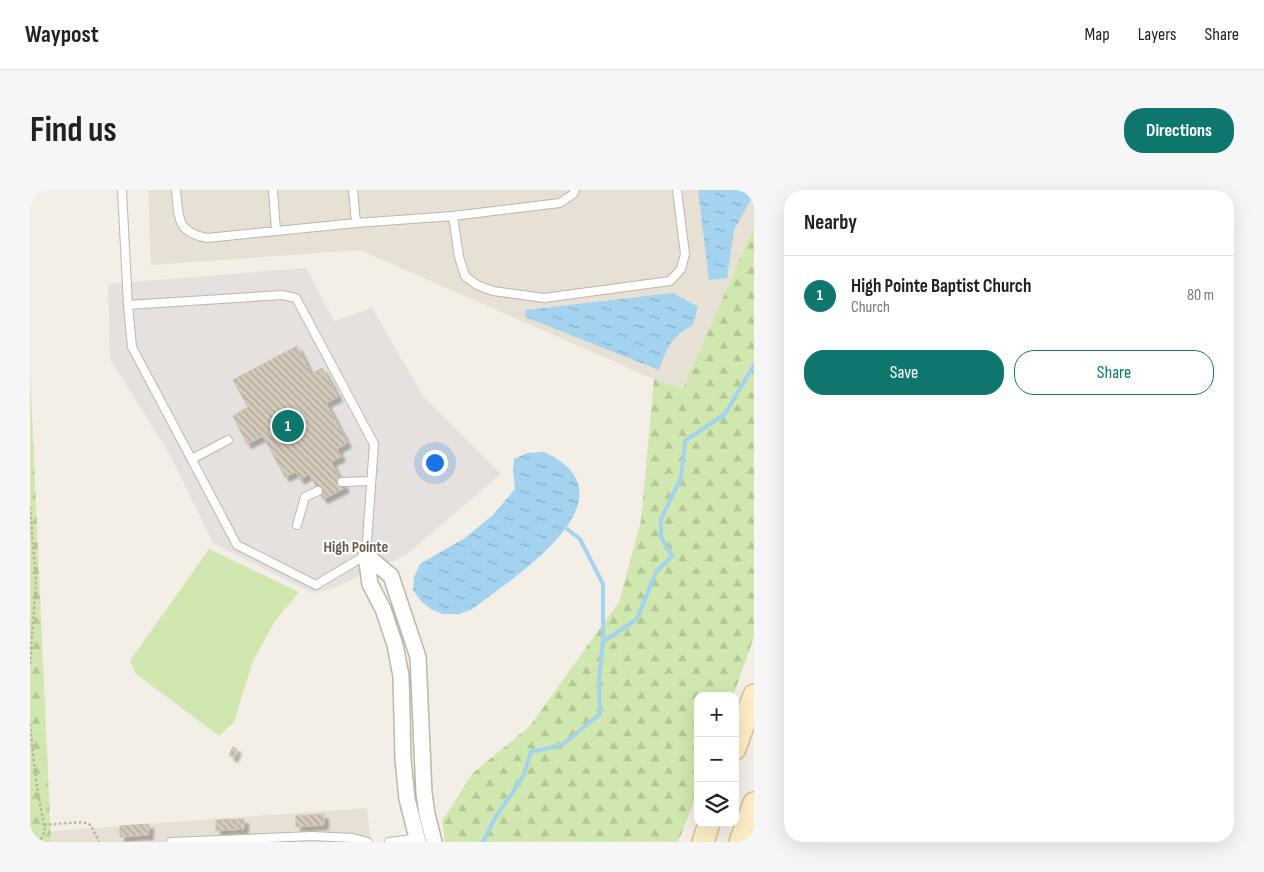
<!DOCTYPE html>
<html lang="en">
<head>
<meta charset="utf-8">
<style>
	body { margin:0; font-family:"Sofia Sans Condensed",sans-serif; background:#f6f6f6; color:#222 }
	.controls { position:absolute; right:15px; bottom:15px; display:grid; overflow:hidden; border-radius:10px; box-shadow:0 5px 20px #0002 }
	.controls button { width:45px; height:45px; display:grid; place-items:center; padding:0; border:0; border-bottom:1px solid #e0e0e0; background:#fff; color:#222; font:25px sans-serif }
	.you { position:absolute; left:404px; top:272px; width:18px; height:18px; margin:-12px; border:4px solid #fff; border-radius:50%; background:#1a73e8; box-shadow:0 0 0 8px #1a73e833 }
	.badge { display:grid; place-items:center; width:32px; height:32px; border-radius:50%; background:#0f766e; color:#fff; font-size:16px; font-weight:700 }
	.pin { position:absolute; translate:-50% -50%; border:2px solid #fff; box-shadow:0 1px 5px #0006 }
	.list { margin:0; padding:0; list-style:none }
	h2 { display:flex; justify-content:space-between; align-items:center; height:65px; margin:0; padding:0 20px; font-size:21px }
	h2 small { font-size:16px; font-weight:400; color:#767676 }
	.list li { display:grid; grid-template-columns:32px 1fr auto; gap:15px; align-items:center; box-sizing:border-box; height:80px; padding:0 20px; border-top:1px solid #e0e0e0 }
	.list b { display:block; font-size:19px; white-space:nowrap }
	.list p { margin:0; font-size:16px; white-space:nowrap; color:#767676 }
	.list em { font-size:16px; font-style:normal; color:#767676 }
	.actions { display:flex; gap:10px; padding:15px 20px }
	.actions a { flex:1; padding:11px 0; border:1px solid #0f766e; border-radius:20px; text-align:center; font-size:18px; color:#0f766e }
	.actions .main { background:#0f766e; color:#fff }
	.icon { flex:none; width:28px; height:28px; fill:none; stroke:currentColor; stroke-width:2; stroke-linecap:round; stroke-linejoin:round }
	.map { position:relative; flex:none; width:724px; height:652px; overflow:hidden; border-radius:20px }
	header { display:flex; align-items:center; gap:30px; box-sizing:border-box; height:70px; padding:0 25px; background:#fff; border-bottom:1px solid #e0e0e0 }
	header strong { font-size:24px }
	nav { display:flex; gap:28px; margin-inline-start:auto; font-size:18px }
	.intro { display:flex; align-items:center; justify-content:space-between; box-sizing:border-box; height:120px; padding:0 30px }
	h1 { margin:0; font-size:35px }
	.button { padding:12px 22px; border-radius:20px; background:#0f766e; color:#fff; font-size:18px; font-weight:700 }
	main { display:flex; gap:30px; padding:0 30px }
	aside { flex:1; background:#fff; border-radius:20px; box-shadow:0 5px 20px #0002 }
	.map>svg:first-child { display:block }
	.residential { fill:#e7e0d4 }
	.forest { fill:url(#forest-firs) }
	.pitch { fill:#d0e7af }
	.parking { fill:#e4e1de }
	.water { fill:url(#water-ripples) }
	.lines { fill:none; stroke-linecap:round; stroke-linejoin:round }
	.stream { stroke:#a3d3ef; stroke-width:4 }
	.building { fill:url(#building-back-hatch); stroke:#cfc1af; filter:url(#shadow) }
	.service-casing { stroke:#beb6a9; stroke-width:10 }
	.minor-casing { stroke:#beb6a9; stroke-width:18 }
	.secondary-casing { stroke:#d2c097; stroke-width:24 }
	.path { stroke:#c0b19a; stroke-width:2.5; stroke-dasharray:2.5 2.5; stroke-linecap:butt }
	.service { stroke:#fff; stroke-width:8 }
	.minor { stroke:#fff; stroke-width:15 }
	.secondary { stroke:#feeec5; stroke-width:21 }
	.labels { text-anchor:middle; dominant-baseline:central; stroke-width:4; stroke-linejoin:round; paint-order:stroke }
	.neighbourhood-label { font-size:16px; font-weight:bold; fill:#685c4d; stroke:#fff }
</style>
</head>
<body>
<header>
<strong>Waypost</strong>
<nav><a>Map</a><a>Layers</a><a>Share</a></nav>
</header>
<div class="intro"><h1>Find us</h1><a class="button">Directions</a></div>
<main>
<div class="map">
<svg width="724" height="652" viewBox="0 0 724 652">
	<defs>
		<pattern id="forest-firs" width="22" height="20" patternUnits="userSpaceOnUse" patternTransform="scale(1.25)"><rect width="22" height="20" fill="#d0e7af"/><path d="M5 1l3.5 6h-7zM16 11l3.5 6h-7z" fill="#b4c797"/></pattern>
		<pattern id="water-ripples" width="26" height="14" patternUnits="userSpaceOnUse" patternTransform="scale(1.25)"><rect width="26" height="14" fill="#a3d3ef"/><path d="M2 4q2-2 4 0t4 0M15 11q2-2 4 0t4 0" fill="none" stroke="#87adc2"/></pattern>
		<pattern id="building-back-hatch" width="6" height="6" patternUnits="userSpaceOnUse" patternTransform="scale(1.25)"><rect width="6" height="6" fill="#d4cabc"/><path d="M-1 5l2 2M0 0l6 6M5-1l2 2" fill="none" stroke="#aea59a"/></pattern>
		<filter id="shadow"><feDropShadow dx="4.5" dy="4.5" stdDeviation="1" flood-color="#0004"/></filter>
	</defs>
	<rect width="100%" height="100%" fill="#f3eee6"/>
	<path class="residential" d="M 118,0 L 724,0 L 724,37 L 653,199 L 624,189 L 330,60 L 121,75 Z
		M 337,618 L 341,652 L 21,652 L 21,641 Z"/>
	<path class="forest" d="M 724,37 L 724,447 L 703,506 L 668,506 L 668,602 L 648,652 L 415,652 L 412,631 L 443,583 L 500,536 L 589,412 L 611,331 L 624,189 L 653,199 Z
		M 0,181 L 21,652 L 0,652 Z"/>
	<path class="pitch" d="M 179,359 L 269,402 L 245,431 L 223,471 L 204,532 L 189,546 L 106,484 L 100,471 Z"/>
	<path class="parking" d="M 276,78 L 304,131 L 342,118 L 393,206 L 471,284 L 377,364 L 302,399 L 282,403 L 183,353 L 140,265 L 80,169 L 78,94 Z"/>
	<path class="water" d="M 668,0 L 724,0 L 724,4 L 704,40 L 697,88 L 679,90 Z
		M 643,103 L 668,117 L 663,135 C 641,147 637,157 629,180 L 495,127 L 496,120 Z
		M 514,262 C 611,307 483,388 441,420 L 429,424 L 413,424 L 402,420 L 391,411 L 383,400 L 384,387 L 390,374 L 435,348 L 463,325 L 485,299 L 483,281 L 484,269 L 497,263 Z"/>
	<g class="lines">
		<path class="stream" d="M 537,339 L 550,349 L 573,394 L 573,452
			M 453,652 L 465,628 L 493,587 L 501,562 L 532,555 L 570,524 L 569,489 L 573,452 L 607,429 L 626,382 L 642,366 L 631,347 L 631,329 L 651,288 L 655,251 L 695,224 L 724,175"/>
	</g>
	<path class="building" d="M 267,156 L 281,184 L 292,178 L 308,207 L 296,213 L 317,253 L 307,259 L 311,267 L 301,272 L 315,298 L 293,309 L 279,284 L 270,290 L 266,282 L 255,287 L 233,246 L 217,254 L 203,226 L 218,217 L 203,190 Z
		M 203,557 L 207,559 L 203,568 L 199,565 Z
		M 294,624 L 294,635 L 266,637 L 266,626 Z
		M 214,629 L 214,639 L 186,641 L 186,630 Z
		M 119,634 L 119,645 L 90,647 L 90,636 Z"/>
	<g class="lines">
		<defs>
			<path id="service" d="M 92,0 L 98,115 L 102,157 L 207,355 L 286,395 L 336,365 L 344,254 L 266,108 L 252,105 L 98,115
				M 146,0 C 149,28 146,42 177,48 L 326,33
				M 243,0 L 246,41
				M 323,0 L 326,33 L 423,26 L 429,67 L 435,86 L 447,95 L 463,101 L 514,108 L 640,91 L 651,79 L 655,64 L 647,0
				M 423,26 L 530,13 L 543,4 L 545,0
				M 162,269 L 198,250
				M 312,292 L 340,291
				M 267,335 L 275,307 L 288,301
				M 141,652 L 282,646 L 323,648 L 338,652
				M 359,652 L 390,648"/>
			<path id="minor" d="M 336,365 L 361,386 L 388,467 L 394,603 L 397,624 L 404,652
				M 336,365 L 340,394 L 353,419 L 365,455 L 371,486 L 373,569 L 377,609 L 388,652"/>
			<path id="secondary" d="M 705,559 L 724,505
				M 673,652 L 679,633
				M 710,652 L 724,613"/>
		</defs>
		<use href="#service" class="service-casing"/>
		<use href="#minor" class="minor-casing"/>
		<use href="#secondary" class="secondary-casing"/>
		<path class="path" d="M 0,317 L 6,391 L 0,475
			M 0,534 L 6,591 L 15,641 L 11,649 L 5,652
			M 14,635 L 52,632 L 61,635 L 69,652"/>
		<use href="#service" class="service"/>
		<use href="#minor" class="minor"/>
		<use href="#secondary" class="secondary"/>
	</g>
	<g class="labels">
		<g class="neighbourhood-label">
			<text x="326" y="357">High Pointe</text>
		</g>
	</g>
</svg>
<div class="controls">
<button>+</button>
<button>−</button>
<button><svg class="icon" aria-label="layers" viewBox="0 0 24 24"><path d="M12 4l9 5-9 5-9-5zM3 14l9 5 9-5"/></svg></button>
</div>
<div class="you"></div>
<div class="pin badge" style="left:258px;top:236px">1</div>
</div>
<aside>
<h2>Nearby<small></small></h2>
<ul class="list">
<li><span class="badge">1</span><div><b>High Pointe Baptist Church</b><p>Church</p></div><em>80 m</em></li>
</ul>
<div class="actions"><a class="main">Save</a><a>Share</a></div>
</aside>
</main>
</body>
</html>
